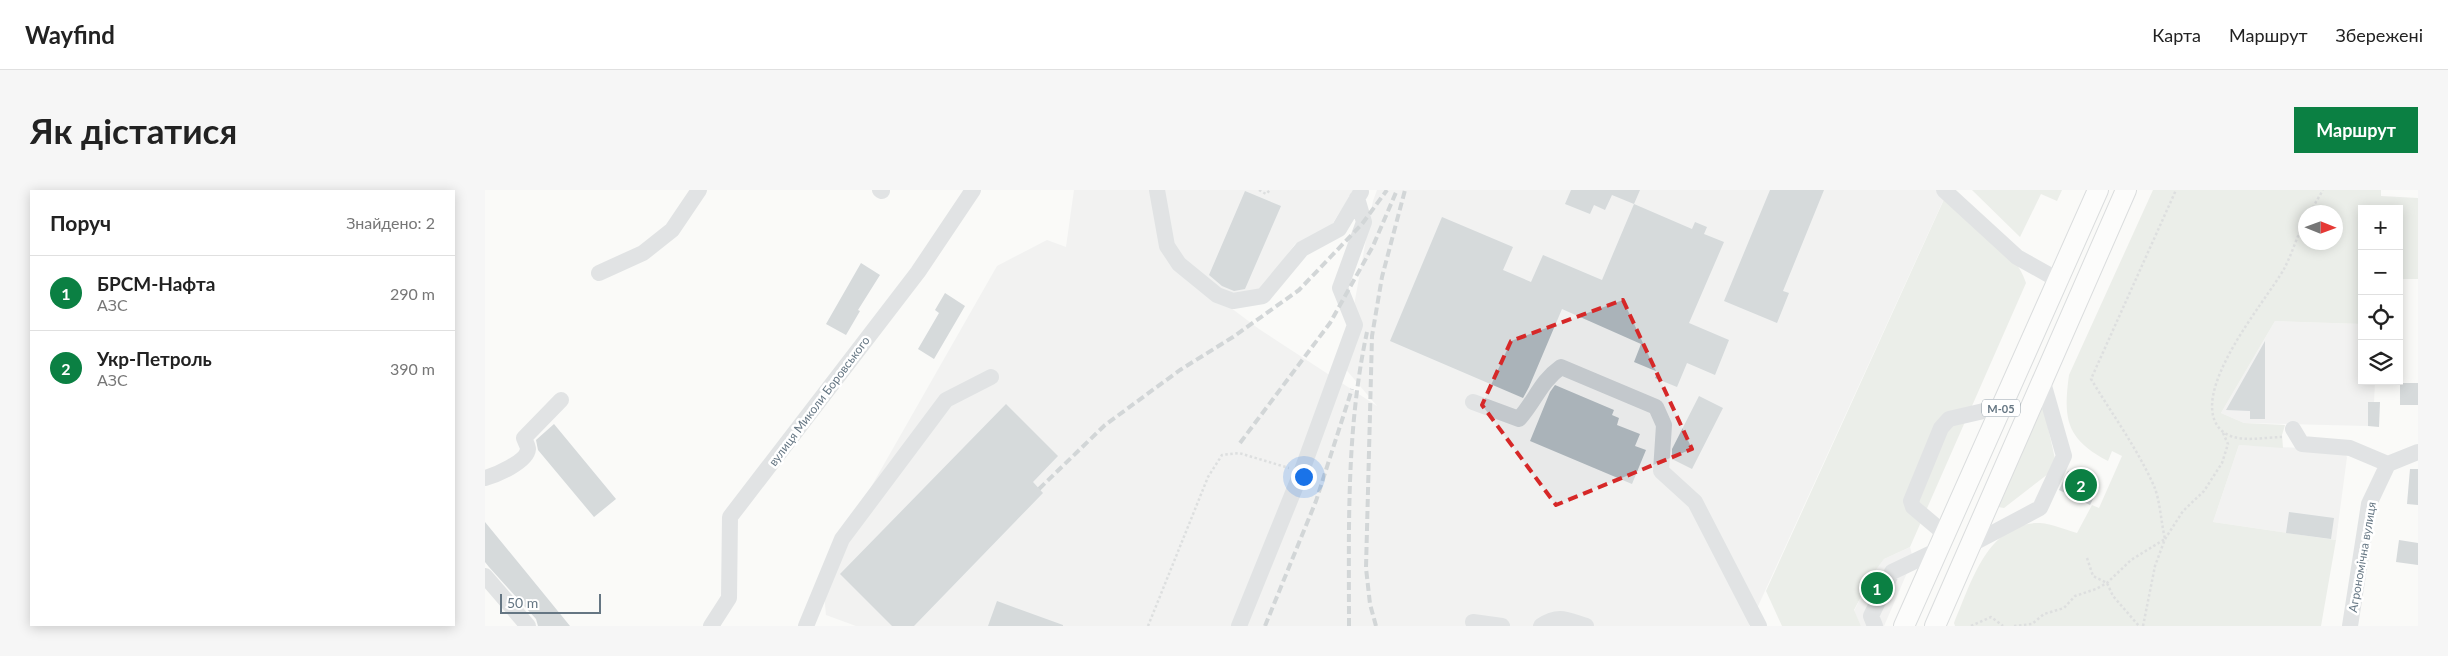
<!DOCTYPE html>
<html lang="uk">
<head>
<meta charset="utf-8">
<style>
	body { margin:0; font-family:Lato,sans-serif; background:#f6f6f6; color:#222 }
	.controls { position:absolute; right:15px; top:15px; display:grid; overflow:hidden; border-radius:0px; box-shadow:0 2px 12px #0003 }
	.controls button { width:45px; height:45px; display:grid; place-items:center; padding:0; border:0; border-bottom:1px solid #e0e0e0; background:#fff; color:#222; font:25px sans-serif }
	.compass { position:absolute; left:1813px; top:15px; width:45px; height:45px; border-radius:50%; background:#fff; box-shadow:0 2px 12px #0003; rotate:91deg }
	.scale { position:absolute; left:15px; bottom:12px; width:101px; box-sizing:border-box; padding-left:5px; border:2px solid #657683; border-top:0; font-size:14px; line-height:18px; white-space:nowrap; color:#657683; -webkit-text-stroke:4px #fff; paint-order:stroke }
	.you { position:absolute; left:818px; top:286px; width:18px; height:18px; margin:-12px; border:4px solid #fff; border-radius:50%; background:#1a73e8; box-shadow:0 0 0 8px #1a73e833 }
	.badge { display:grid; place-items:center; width:32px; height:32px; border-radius:50%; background:#0b8043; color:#fff; font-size:16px; font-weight:700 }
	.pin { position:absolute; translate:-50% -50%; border:2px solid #fff; box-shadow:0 1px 5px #0006 }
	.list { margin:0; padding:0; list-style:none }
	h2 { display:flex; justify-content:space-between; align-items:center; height:65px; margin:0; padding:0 20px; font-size:21px }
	h2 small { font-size:16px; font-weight:400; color:#767676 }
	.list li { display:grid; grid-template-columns:32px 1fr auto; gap:15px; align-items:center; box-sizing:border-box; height:75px; padding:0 20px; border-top:1px solid #e0e0e0 }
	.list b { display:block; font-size:19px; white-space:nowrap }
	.list p { margin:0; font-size:16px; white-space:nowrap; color:#767676 }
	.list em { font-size:16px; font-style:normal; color:#767676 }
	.icon { flex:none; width:28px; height:28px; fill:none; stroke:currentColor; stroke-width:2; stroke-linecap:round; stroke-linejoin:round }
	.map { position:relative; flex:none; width:1933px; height:436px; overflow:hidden; border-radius:0px }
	header { display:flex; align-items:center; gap:30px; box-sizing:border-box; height:70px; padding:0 25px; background:#fff; border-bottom:1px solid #e0e0e0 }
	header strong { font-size:24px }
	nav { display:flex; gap:28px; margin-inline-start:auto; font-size:18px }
	.intro { display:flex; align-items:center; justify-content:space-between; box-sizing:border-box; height:120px; padding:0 30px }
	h1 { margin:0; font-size:35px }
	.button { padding:12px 22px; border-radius:0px; background:#0b8043; color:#fff; font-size:18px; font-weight:700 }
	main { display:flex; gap:30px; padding:0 30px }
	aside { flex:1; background:#fff; border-radius:0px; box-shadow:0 2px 12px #0003 }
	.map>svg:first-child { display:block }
	.built { fill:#e8e9e9 }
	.green { fill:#dadfd7; fill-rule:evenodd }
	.building { fill:#aab3b9 }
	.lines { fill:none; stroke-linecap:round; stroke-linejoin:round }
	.major-casing { stroke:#b5babe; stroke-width:22 }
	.path { stroke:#bbbfc2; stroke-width:2.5; stroke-dasharray:2.5 2.5; stroke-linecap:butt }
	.minor { stroke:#c3c8cc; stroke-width:16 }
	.major { stroke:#fff; stroke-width:20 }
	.rail { stroke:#a2aab0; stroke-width:4; stroke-dasharray:8 4; stroke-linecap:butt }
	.marked { fill:none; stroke:#d62828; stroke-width:4; stroke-dasharray:10 6; stroke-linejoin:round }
	.labels { text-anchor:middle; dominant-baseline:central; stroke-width:5; stroke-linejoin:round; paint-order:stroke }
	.shield { fill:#fff; stroke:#939fa8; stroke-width:1 }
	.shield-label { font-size:11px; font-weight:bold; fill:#657683 }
	.street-label { font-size:12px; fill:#657683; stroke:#fff }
</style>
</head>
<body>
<header>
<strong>Wayfind</strong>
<nav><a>Карта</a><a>Маршрут</a><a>Збережені</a></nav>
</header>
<div class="intro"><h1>Як дістатися</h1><a class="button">Маршрут</a></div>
<main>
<aside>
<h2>Поруч<small>Знайдено: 2</small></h2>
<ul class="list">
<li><span class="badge">1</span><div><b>БРСМ-Нафта</b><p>АЗС</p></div><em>290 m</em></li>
<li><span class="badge">2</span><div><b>Укр-Петроль</b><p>АЗС</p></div><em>390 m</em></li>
</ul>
</aside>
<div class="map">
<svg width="1933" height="436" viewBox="0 0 1933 436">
	<rect width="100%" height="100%" fill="#fafaf8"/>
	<path class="built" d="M 589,0 L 669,0 L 681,69 L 774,139 L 892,216 L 858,176 L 888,11 L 892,0 L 1463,0 L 1264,436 L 371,436 L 341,425 L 337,383 L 512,76 L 562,50 L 581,57 Z
		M 676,0 L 869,0 L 844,39 L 810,54 L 775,102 L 748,108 L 733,102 L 686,56 Z
		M 1790,131 L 1877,134 L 1877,191 L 1890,192 L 1889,212 L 1883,212 L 1883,236 L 1759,233 L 1736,223 Z
		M 1754,255 L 1856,260 L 1862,267 L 1851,350 L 1728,332 Z
		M 1425,357 L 1428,369 L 1399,436 L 1376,436 L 1369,421 L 1388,384 L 1399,369 Z"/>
	<path class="green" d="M 1487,0 L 1577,0 L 1572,11 L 1556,4 L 1535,47 Z
		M 1668,0 L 1896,0 L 1896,6 L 1933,8 L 1933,89 L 1914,89 L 1914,19 L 1877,19 L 1877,134 L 1790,131 L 1736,223 L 1759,233 L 1800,235 L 1797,245 L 1798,258 L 1754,255 L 1728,332 L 1851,350 L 1836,436 L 1470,436 L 1469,433 C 1486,394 1502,332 1555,333 C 1567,334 1581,340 1592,343 L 1607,315 L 1614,318 L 1637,266 L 1627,261 L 1623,271 C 1581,249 1578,229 1584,185 ZM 1820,22 L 1850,22 L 1850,52 L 1820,52 Z
		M 1461,5 C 1487,29 1530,59 1541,93 L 1425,357 L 1399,369 L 1388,384 L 1369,420 L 1376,436 L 1297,436 L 1281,401 Z
		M 1558,215 L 1570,269 L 1563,284 L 1519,318 L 1513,317 L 1511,314 Z"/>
	<path class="building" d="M 1086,0 L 1155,0 L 1149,14 L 1127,5 L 1120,20 L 1109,15 L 1105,24 L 1080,14 Z
		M 1285,0 L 1339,0 L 1298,101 L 1304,103 L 1292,133 L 1239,111 Z
		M 760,1 L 796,16 L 760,99 L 749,101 L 737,96 L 724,85 Z
		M 1149,14 L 1207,39 L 1210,32 L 1222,37 L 1219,44 L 1239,52 L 1204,133 L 1244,150 L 1230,185 L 1202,173 L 1192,197 L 1170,188 L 1173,182 L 1149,172 L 1156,154 L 1077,119 L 1044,197 L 1038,208 L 905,151 L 957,27 L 1028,57 L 1018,80 L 1046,92 L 1058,65 L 1117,90 Z
		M 376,73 L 395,85 L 373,120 L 375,121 L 361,145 L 341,134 Z
		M 460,103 L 480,116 L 449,169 L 433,159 L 454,123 L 450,120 Z
		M 1780,151 L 1780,229 L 1765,229 L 1765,221 L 1741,220 Z
		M 1915,193 L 1933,193 L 1933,215 L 1915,215 Z
		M 1070,195 L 1129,220 L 1127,225 L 1134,228 L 1132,235 L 1155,244 L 1150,256 L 1161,260 L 1147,294 L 1045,251 L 1065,202 Z
		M 1214,206 L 1238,218 L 1207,279 L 1187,269 L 1187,259 Z
		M 1883,212 L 1895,212 L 1894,237 L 1883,236 Z
		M 521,214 L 573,266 L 548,292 L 558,303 L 429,436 L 407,436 L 355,384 Z
		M 69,234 L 131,309 L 109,327 L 53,260 L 51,250 Z
		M 1925,279 L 1933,279 L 1933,315 L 1922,314 Z
		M 1583,281 L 1614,297 L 1605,315 L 1574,300 Z
		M 1804,322 L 1849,328 L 1846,349 L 1801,343 Z
		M 0,332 L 41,382 L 85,436 L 53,436 L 51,429 L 4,377 L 0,372 Z
		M 1914,350 L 1933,353 L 1933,375 L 1911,372 Z
		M 512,411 L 578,435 L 578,436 L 503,436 Z"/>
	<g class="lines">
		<defs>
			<path id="major" d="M 1419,436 L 1613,0
				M 1450,436 L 1641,0"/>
		</defs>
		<use href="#major" class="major-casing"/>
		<path class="path" d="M 774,0 L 781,4 L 785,0
			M 1825,22 L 1838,0
			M 1797,247 C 1779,247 1752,254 1737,241 C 1699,206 1781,111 1799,79 C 1807,64 1812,46 1820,31
			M 1602,368 L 1608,386 L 1622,393 L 1628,406 L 1654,436
			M 663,436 L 723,287 L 737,265 L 754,263 L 804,278
			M 1486,436 L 1506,427 L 1518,436
			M 1529,436 L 1547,434 L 1559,424 L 1579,418 L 1590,406 L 1611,399 L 1622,393 L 1646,370 L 1680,349 C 1676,332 1675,310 1669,296 C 1652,258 1627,224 1606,189 L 1691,0
			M 1658,436 L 1670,376 L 1680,349 L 1698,321 L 1719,301 L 1737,273 L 1743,254 L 1738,243"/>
		<path class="minor" d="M 395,0 L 397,1
			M 672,0 L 682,56 L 694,74 L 732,105 L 748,111 L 778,106 L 817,59 L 854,39 L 876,2
			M 1459,0 L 1532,67 L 1573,90
			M 114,83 L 158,63 L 187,40 L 214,0
			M 988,212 L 1034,229 C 1051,210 1055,192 1076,177 L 1171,217 L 1179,235 L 1176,281 L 1210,312 L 1274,436
			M 1808,239 L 1817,254 L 1865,258 L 1903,274
			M 0,288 C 11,285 42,272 43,259 C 43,256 40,251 39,248 L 76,210
			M 1460,344 L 1428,317 L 1426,311 L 1456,238 L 1464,229 L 1516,217
			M 1485,355 L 1555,318 L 1579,266 L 1557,189
			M 0,386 L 43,436
			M 988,432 L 1017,436
			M 226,436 L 244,408 L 245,327 L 433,82 L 488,0
			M 321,436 L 357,349 L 461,210 L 506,187
			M 754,436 L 816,283 L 870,135 L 855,98 L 879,32 L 872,8
			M 1056,436 C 1074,424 1082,430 1101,436
			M 1390,436 L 1386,426 L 1407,382 L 1453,360
			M 1865,436 L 1884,314 L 1903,274 L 1933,262"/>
		<use href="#major" class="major"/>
		<path class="rail" d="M 755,253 L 845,133 L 888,56 L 912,0
			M 554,299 L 620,235 L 695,180 L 748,147 L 814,100 L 877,34 L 902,0
			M 780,436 L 831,311 L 867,199
			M 864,436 C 864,338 861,239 882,142
			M 891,436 L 885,414 L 881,378 L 887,146 L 897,87 L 920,0"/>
	</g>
	<path d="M0 0H1933V436H0ZM 1138,110 L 1207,259 L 1071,315 L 997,215 L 1026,151 Z" fill="#fafaf8" fill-opacity=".55" fill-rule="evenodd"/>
	<path class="marked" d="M 1138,110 L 1207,259 L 1071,315 L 997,215 L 1026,151 Z"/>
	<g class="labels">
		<rect class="shield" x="1497" y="209.5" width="38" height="17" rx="4"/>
		<g class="shield-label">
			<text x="1516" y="218">М-05</text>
		</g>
		<g class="street-label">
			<text transform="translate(334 211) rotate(-53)">вулиця Миколи Боровського</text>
			<text transform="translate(1877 367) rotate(-80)">Агрономічна вулиця</text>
		</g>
	</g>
</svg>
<div class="controls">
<button>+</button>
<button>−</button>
<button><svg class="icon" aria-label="locate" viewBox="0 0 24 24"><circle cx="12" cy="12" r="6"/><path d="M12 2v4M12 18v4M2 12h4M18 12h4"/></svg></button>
<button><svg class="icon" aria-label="layers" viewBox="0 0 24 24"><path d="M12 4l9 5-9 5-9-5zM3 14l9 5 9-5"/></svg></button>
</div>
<svg class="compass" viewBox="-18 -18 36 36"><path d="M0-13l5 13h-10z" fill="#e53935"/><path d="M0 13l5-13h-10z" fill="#767676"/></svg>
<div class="scale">50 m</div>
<div class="you"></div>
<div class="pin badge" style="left:1392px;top:398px">1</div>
<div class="pin badge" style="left:1596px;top:295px">2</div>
</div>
</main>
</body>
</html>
